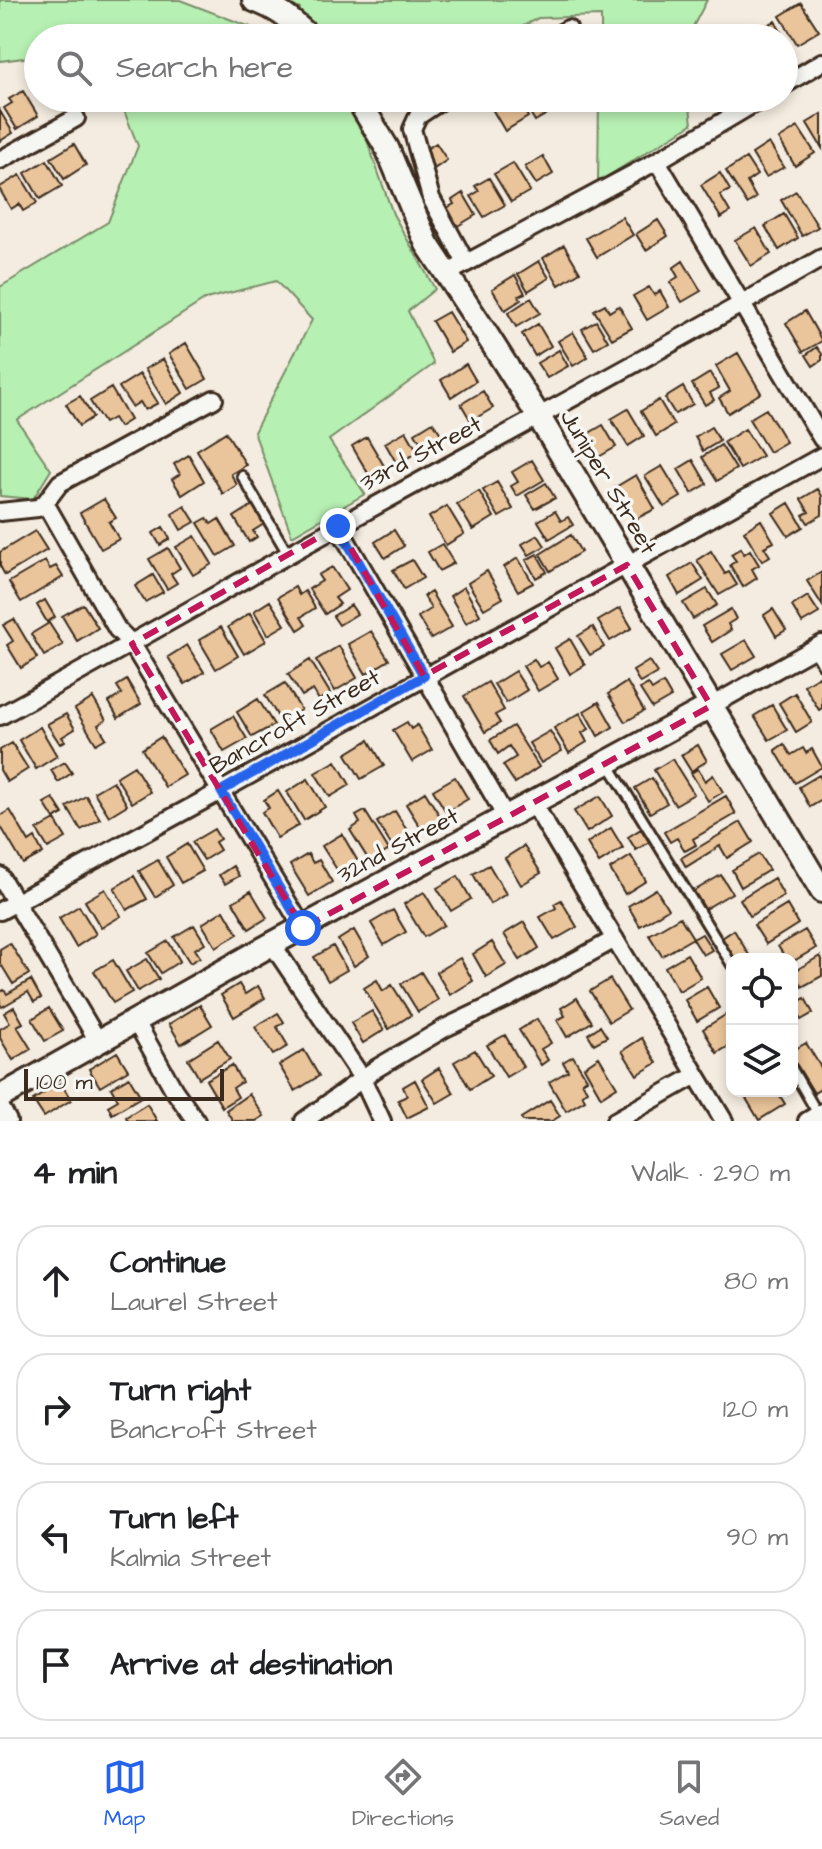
<!DOCTYPE html>
<html lang="en">
<head>
<meta charset="utf-8">
<style>
	body { margin:0; font-family:"Architects Daughter",sans-serif; background:#f6f6f6; color:#202124 }
	.controls { position:absolute; right:24px; bottom:24px; display:grid; overflow:hidden; border-radius:16px; box-shadow:0 4px 12px #0003 }
	.controls button { width:72px; height:72px; display:grid; place-items:center; padding:0; border:0; border-bottom:2px solid #e0e0e0; background:#fff; color:#202124; font:40px sans-serif }
	.scale { position:absolute; left:24px; bottom:20px; width:200px; box-sizing:border-box; padding-left:8px; border:4px solid #3b2a1e; border-top:0; font-size:22px; line-height:28px; white-space:nowrap; color:#3b2a1e; -webkit-text-stroke:6px #f6f6f2; paint-order:stroke }
	.stop { position:absolute; width:24px; height:24px; margin:-18px; border:6px solid #2563eb; border-radius:50%; background:#fff }
	.stop.end { background:#2563eb; border-color:#fff; box-shadow:0 2px 8px #0008 }
	.list { margin:0; padding:0; list-style:none }
	h2 { display:flex; justify-content:space-between; align-items:center; height:104px; margin:0; padding:0 32px; font-size:34px }
	h2 small { font-size:26px; font-weight:400; color:#757577 }
	.list li { display:grid; grid-template-columns:52px 1fr auto; gap:24px; align-items:center; box-sizing:border-box; height:112px; margin:0 16px 16px; padding:0 16px; border:2px solid #e0e0e0; border-radius:32px }
	.list b { display:block; font-size:30px; white-space:nowrap }
	.list p { margin:0; font-size:26px; white-space:nowrap; color:#757577 }
	.list em { font-size:26px; font-style:normal; color:#757577 }
	.icon { flex:none; width:44px; height:44px; fill:none; stroke:currentColor; stroke-width:2; stroke-linecap:round; stroke-linejoin:round }
	.map { position:relative; flex:none; width:822px; height:1121px; overflow:hidden }
	.search { position:absolute; background:#fff; box-shadow:0 4px 12px #0003; left:24px; right:24px; top:24px; height:88px; display:flex; align-items:center; gap:20px; box-sizing:border-box; padding:0 28px; border-radius:44px; color:#757577; font-size:30px }
	.sheet { height:616px; background:#fff }
	nav { display:flex; justify-content:space-around; align-items:center; box-sizing:border-box; height:112px; border-top:2px solid #e0e0e0; background:#fff; font-size:22px; color:#757577 }
	nav a { display:grid; justify-items:center; gap:4px }
	nav .on { color:#2563eb }
	.map>svg:first-child { display:block }
	.green { fill:#b7f0b3; stroke:#798d68; stroke-width:2 }
	.building { fill:#eac49a; stroke:#3b2a1e; stroke-width:2 }
	.lines { fill:none; stroke-linecap:round; stroke-linejoin:round }
	.lane-casing { stroke:#3b2a1e; stroke-width:14 }
	.street-casing { stroke:#3b2a1e; stroke-width:22 }
	.secondary-casing { stroke:#3b2a1e; stroke-width:28 }
	.lane { stroke:#f6f6f2; stroke-width:8 }
	.street { stroke:#f6f6f2; stroke-width:16 }
	.secondary { stroke:#f6f6f2; stroke-width:22 }
	.route { stroke:#2563eb; stroke-width:10 }
	.marked { fill:none; stroke:#c2185b; stroke-width:6; stroke-dasharray:16 10; stroke-linejoin:round }
	.labels { text-anchor:middle; dominant-baseline:central; stroke-width:7; stroke-linejoin:round; paint-order:stroke }
	.street-label { font-size:24px; fill:#3b2a1e; stroke:#f6f6f2 }
</style>
</head>
<body>
<div class="map">
<svg width="822" height="1121" viewBox="0 0 822 1121">
	<rect width="100%" height="100%" fill="#f4ece0"/>
	<filter id="ink" filterUnits="userSpaceOnUse"><feTurbulence type="fractalNoise" baseFrequency=".0125" numOctaves="2"/><feDisplacementMap in="SourceGraphic" scale="16" xChannelSelector="R" yChannelSelector="G"/><feConvolveMatrix kernelMatrix="1 2 1 2 8 2 1 2 1" color-interpolation-filters="sRGB"/></filter>
	<g filter="url(#ink)">
		<path class="green" d="M 0,0 L 180,0 L 279,38 L 38,38 L 38,56 L 0,61 Z
			M 282,0 L 707,0 L 687,38 L 601,38 L 601,16 L 538,18 L 501,38 L 298,38 L 300,9 Z
			M 119,98 L 389,98 L 358,115 L 393,214 L 435,289 L 408,311 L 434,364 L 329,440 L 365,494 L 292,536 L 254,432 L 312,320 L 276,281 L 206,299 L 17,420 L 51,470 L 33,499 L 0,496 L 0,287 L 108,222 L 138,146 Z
			M 599,98 L 689,98 L 692,124 L 598,182 Z"/>
		<path class="building" d="M 801,3 L 819,31 L 797,44 L 780,16 Z
			M 775,21 L 790,48 L 784,51 L 784,38 L 763,38 L 767,36 L 762,28 Z
			M 23,91 L 38,116 L 17,129 L 4,108 L 12,103 L 9,99 Z
			M 495,98 L 506,98 L 511,107 L 519,102 L 528,117 L 505,131 L 488,102 Z
			M 521,98 L 549,98 L 556,109 L 535,121 Z
			M 0,111 L 13,133 L 0,141 Z
			M 822,114 L 822,148 L 807,123 Z
			M 798,127 L 815,153 L 795,166 L 779,139 Z
			M 436,143 L 447,160 L 434,169 L 423,151 Z
			M 769,143 L 784,167 L 766,177 L 752,154 Z
			M 74,144 L 86,165 L 64,179 L 51,158 Z
			M 543,156 L 553,174 L 536,184 L 525,167 Z
			M 746,158 L 757,175 L 747,182 L 756,198 L 747,204 L 726,171 Z
			M 47,160 L 62,186 L 40,199 L 25,173 Z
			M 513,163 L 530,191 L 511,202 L 494,174 Z
			M 720,173 L 730,190 L 720,195 L 730,212 L 721,218 L 701,185 Z
			M 20,175 L 37,203 L 23,211 L 19,204 L 11,209 L 0,190 L 0,187 Z
			M 489,178 L 505,205 L 484,217 L 471,196 L 479,191 L 475,186 Z
			M 796,191 L 818,227 L 802,236 L 781,200 Z
			M 463,193 L 476,215 L 456,227 L 445,209 L 454,204 L 452,200 Z
			M 784,214 L 798,238 L 779,250 L 765,226 Z
			M 622,217 L 633,235 L 597,257 L 586,238 Z
			M 658,220 L 668,236 L 646,250 L 636,234 Z
			M 756,228 L 771,254 L 751,266 L 735,240 Z
			M 564,245 L 580,272 L 559,285 L 543,258 Z
			M 539,261 L 549,278 L 528,291 L 518,274 Z
			M 683,261 L 701,291 L 682,302 L 670,282 L 678,277 L 673,268 Z
			M 515,275 L 525,293 L 519,296 L 521,300 L 505,310 L 492,289 Z
			M 649,287 L 654,295 L 660,291 L 669,307 L 647,320 L 633,296 Z
			M 531,298 L 540,313 L 516,327 L 508,313 Z
			M 605,304 L 609,312 L 619,306 L 632,328 L 612,339 L 594,310 Z
			M 805,311 L 822,341 L 803,352 L 786,323 Z
			M 448,312 L 466,342 L 450,352 L 432,321 Z
			M 596,321 L 608,341 L 594,349 L 582,329 Z
			M 538,324 L 551,346 L 535,356 L 522,334 Z
			M 573,332 L 588,357 L 573,366 L 558,341 Z
			M 186,343 L 207,379 L 190,389 L 169,354 Z
			M 817,347 L 822,354 L 822,360 L 813,366 L 806,355 Z
			M 559,350 L 568,366 L 547,378 L 537,363 Z
			M 738,353 L 761,393 L 728,413 L 719,398 L 730,391 L 716,366 Z
			M 163,359 L 183,393 L 166,404 L 145,369 Z
			M 466,364 L 476,381 L 451,397 L 441,380 Z
			M 710,373 L 719,388 L 710,393 L 714,400 L 705,405 L 692,384 Z
			M 140,374 L 158,403 L 145,410 L 140,402 L 132,407 L 119,387 Z
			M 683,387 L 693,404 L 675,414 L 665,398 Z
			M 111,388 L 130,420 L 119,427 L 113,418 L 104,423 L 90,401 Z
			M 483,391 L 493,408 L 471,421 L 461,404 Z
			M 80,396 L 93,417 L 79,426 L 66,404 Z
			M 659,400 L 674,425 L 656,436 L 641,411 Z
			M 628,409 L 644,436 L 628,446 L 611,419 Z
			M 766,409 L 786,442 L 769,452 L 749,419 Z
			M 433,422 L 443,437 L 424,448 L 415,433 Z
			M 603,425 L 616,447 L 597,458 L 584,436 Z
			M 711,427 L 720,441 L 703,451 L 695,437 Z
			M 745,429 L 762,456 L 740,469 L 724,442 Z
			M 406,431 L 418,452 L 397,464 L 385,443 Z
			M 226,432 L 246,465 L 231,474 L 237,485 L 223,494 L 197,450 Z
			M 367,437 L 387,471 L 372,480 L 352,446 Z
			M 721,445 L 736,469 L 717,481 L 702,457 Z
			M 189,455 L 204,481 L 182,495 L 172,479 L 180,474 L 174,464 Z
			M 532,460 L 544,480 L 517,496 L 511,486 L 518,482 L 512,472 Z
			M 693,460 L 707,484 L 692,493 L 678,469 Z
			M 662,466 L 681,497 L 664,507 L 645,476 Z
			M 636,475 L 655,509 L 632,521 L 614,488 Z
			M 497,482 L 513,509 L 499,517 L 483,490 Z
			M 546,483 L 555,498 L 535,509 L 526,495 Z
			M 818,489 L 822,496 L 822,515 L 808,523 L 803,515 L 809,512 L 801,499 Z
			M 479,491 L 494,517 L 473,530 L 457,504 Z
			M 104,499 L 116,518 L 109,522 L 119,539 L 101,549 L 80,513 Z
			M 789,503 L 803,527 L 788,536 L 773,513 Z
			M 253,505 L 264,524 L 253,531 L 257,537 L 249,542 L 234,517 Z
			M 185,506 L 195,522 L 181,530 L 172,514 Z
			M 447,506 L 464,534 L 446,545 L 429,517 Z
			M 555,511 L 561,521 L 568,517 L 573,525 L 549,539 L 538,521 Z
			M 207,518 L 211,524 L 219,519 L 235,546 L 218,556 L 198,523 Z
			M 761,520 L 774,542 L 764,547 L 770,556 L 762,561 L 744,531 Z
			M 163,527 L 170,539 L 160,545 L 153,533 Z
			M 394,530 L 404,546 L 385,558 L 375,542 Z
			M 35,531 L 47,550 L 5,575 L 0,566 L 0,552 Z
			M 538,535 L 545,546 L 529,555 L 522,544 Z
			M 571,535 L 581,552 L 550,571 L 540,554 Z
			M 195,536 L 212,564 L 193,575 L 176,547 Z
			M 442,544 L 454,563 L 439,571 L 428,552 Z
			M 168,548 L 180,568 L 171,574 L 177,583 L 167,589 L 149,559 Z
			M 741,548 L 744,554 L 750,550 L 759,565 L 752,569 L 757,578 L 743,587 L 730,565 L 736,561 L 731,554 Z
			M 711,551 L 725,574 L 729,572 L 737,585 L 719,595 L 697,560 Z
			M 537,554 L 547,572 L 536,578 L 526,560 Z
			M 518,558 L 533,583 L 518,591 L 504,567 Z
			M 412,560 L 423,578 L 404,589 L 393,570 Z
			M 45,561 L 50,569 L 56,566 L 63,577 L 21,602 L 9,582 Z
			M 692,563 L 703,580 L 679,595 L 669,577 Z
			M 332,567 L 347,590 L 335,598 L 340,604 L 325,614 L 309,589 L 322,581 L 318,575 Z
			M 487,571 L 503,598 L 484,609 L 468,583 Z
			M 822,572 L 822,605 L 807,581 Z
			M 153,575 L 163,592 L 145,602 L 135,586 Z
			M 295,587 L 299,595 L 305,591 L 315,608 L 301,617 L 306,625 L 298,630 L 278,597 Z
			M 464,587 L 480,615 L 466,623 L 450,596 Z
			M 707,589 L 717,605 L 693,619 L 683,603 Z
			M 431,592 L 452,627 L 431,639 L 418,617 L 431,609 L 424,596 Z
			M 808,596 L 819,613 L 802,623 L 792,606 Z
			M 45,600 L 55,617 L 47,622 L 37,605 Z
			M 270,601 L 285,625 L 268,635 L 254,611 Z
			M 83,604 L 98,628 L 77,641 L 62,616 Z
			M 351,605 L 357,614 L 339,625 L 333,616 Z
			M 620,608 L 632,628 L 610,641 L 598,621 Z
			M 731,609 L 736,619 L 728,624 L 731,630 L 712,642 L 702,626 Z
			M 773,609 L 786,630 L 776,636 L 764,615 Z
			M 250,613 L 266,641 L 244,654 L 228,627 Z
			M 14,619 L 37,658 L 21,668 L 7,645 L 13,641 L 3,625 Z
			M 49,623 L 63,645 L 44,656 L 31,634 Z
			M 221,627 L 238,656 L 216,669 L 199,640 Z
			M 593,627 L 604,647 L 590,655 L 578,636 Z
			M 371,631 L 389,660 L 366,674 L 348,644 Z
			M 570,639 L 585,665 L 570,674 L 555,648 Z
			M 746,640 L 756,656 L 732,670 L 722,654 Z
			M 187,645 L 204,672 L 185,684 L 168,657 Z
			M 339,646 L 357,678 L 335,691 L 316,660 Z
			M 534,659 L 539,667 L 548,662 L 558,679 L 538,691 L 523,666 Z
			M 310,660 L 330,693 L 319,700 L 313,690 L 302,696 L 288,674 Z
			M 649,661 L 657,673 L 640,683 L 633,671 Z
			M 515,671 L 527,690 L 506,703 L 494,684 Z
			M 819,676 L 822,681 L 822,708 L 819,710 L 804,685 Z
			M 127,680 L 141,704 L 118,718 L 109,702 L 122,694 L 117,686 Z
			M 488,682 L 504,710 L 495,715 L 500,723 L 485,732 L 464,696 Z
			M 627,682 L 644,711 L 625,722 L 608,694 Z
			M 285,683 L 301,710 L 281,722 L 265,695 Z
			M 663,683 L 671,697 L 652,708 L 640,689 L 648,684 L 652,690 Z
			M 795,693 L 812,722 L 796,732 L 779,703 Z
			M 93,698 L 106,720 L 98,725 L 106,738 L 96,744 L 75,709 Z
			M 258,699 L 274,725 L 252,737 L 237,712 Z
			M 599,702 L 613,727 L 598,736 L 584,711 Z
			M 772,705 L 787,730 L 769,740 L 754,716 Z
			M 580,713 L 589,729 L 582,733 L 587,742 L 569,753 L 554,728 Z
			M 66,714 L 75,729 L 62,737 L 65,741 L 60,744 L 47,724 Z
			M 233,716 L 247,739 L 224,752 L 211,729 Z
			M 407,722 L 411,729 L 417,725 L 432,750 L 412,762 L 393,730 Z
			M 513,726 L 539,767 L 515,783 L 503,765 L 516,757 L 509,746 L 498,754 L 490,740 Z
			M 40,727 L 57,756 L 36,769 L 19,740 Z
			M 550,731 L 562,751 L 541,763 L 529,743 Z
			M 161,737 L 185,775 L 165,787 L 142,749 Z
			M 369,740 L 384,766 L 361,779 L 346,754 Z
			M 12,743 L 28,769 L 7,782 L 0,770 L 0,750 Z
			M 784,744 L 791,755 L 803,748 L 806,753 L 812,749 L 822,767 L 795,783 L 775,750 Z
			M 698,745 L 707,761 L 691,771 L 681,755 Z
			M 672,759 L 694,794 L 675,805 L 654,770 Z
			M 336,761 L 350,785 L 330,797 L 315,773 Z
			M 65,762 L 72,773 L 58,782 L 51,770 Z
			M 134,766 L 150,792 L 132,803 L 116,777 Z
			M 698,769 L 705,781 L 713,775 L 723,792 L 708,801 L 691,773 Z
			M 819,775 L 822,780 L 822,800 L 810,807 L 799,787 Z
			M 455,777 L 468,799 L 446,812 L 433,790 Z
			M 652,778 L 667,803 L 650,813 L 635,788 Z
			M 308,779 L 325,807 L 304,820 L 287,792 Z
			M 113,781 L 127,805 L 109,816 L 94,792 Z
			M 278,791 L 299,825 L 277,838 L 262,812 L 269,808 L 264,800 Z
			M 425,792 L 441,818 L 422,830 L 406,804 Z
			M 86,796 L 100,819 L 81,830 L 67,807 Z
			M 600,796 L 612,816 L 587,832 L 574,811 Z
			M 726,796 L 736,814 L 693,839 L 696,845 L 685,851 L 677,838 L 670,842 L 664,832 Z
			M 53,798 L 63,814 L 54,819 L 44,803 Z
			M 10,810 L 29,842 L 35,838 L 43,853 L 23,864 L 0,825 L 0,816 Z
			M 365,811 L 389,850 L 370,862 L 350,830 L 360,823 L 356,816 Z
			M 395,811 L 411,837 L 393,848 L 377,822 Z
			M 55,820 L 66,838 L 48,848 L 37,830 Z
			M 741,822 L 753,842 L 727,858 L 720,846 L 686,867 L 681,858 Z
			M 611,828 L 623,848 L 599,863 L 587,843 Z
			M 214,829 L 220,839 L 215,842 L 220,850 L 204,860 L 192,842 Z
			M 641,829 L 649,842 L 636,850 L 628,837 Z
			M 342,834 L 360,865 L 341,876 L 322,846 Z
			M 187,844 L 203,871 L 181,883 L 166,857 Z
			M 524,846 L 541,873 L 521,885 L 505,858 Z
			M 308,854 L 313,863 L 319,860 L 332,882 L 309,896 L 290,865 Z
			M 759,854 L 769,870 L 741,887 L 732,870 Z
			M 631,856 L 646,881 L 625,894 L 610,869 Z
			M 158,860 L 173,885 L 155,897 L 139,871 Z
			M 489,865 L 506,894 L 490,904 L 473,874 Z
			M 233,866 L 239,876 L 225,884 L 219,875 Z
			M 721,875 L 732,893 L 705,909 L 694,891 Z
			M 134,876 L 147,899 L 127,910 L 114,888 Z
			M 458,876 L 471,899 L 451,911 L 437,888 Z
			M 774,878 L 784,896 L 750,916 L 740,899 Z
			M 105,889 L 121,916 L 101,928 L 85,901 Z
			M 656,889 L 668,909 L 640,926 L 628,906 Z
			M 251,891 L 267,918 L 249,929 L 233,902 Z
			M 424,892 L 444,925 L 424,937 L 404,904 Z
			M 561,900 L 577,927 L 554,940 L 540,917 L 556,908 L 554,904 Z
			M 787,905 L 798,924 L 766,944 L 754,925 Z
			M 79,906 L 96,934 L 76,947 L 59,918 Z
			M 224,910 L 238,934 L 216,947 L 202,924 Z
			M 393,910 L 406,932 L 384,945 L 371,923 Z
			M 680,917 L 693,938 L 662,956 L 649,935 Z
			M 524,922 L 539,948 L 520,960 L 504,934 Z
			M 194,925 L 205,943 L 195,949 L 200,957 L 190,963 L 174,937 Z
			M 354,930 L 369,956 L 354,966 L 338,940 Z
			M 734,930 L 749,955 L 743,959 L 735,959 L 722,938 Z
			M 805,930 L 816,948 L 792,962 L 792,959 L 786,959 L 778,946 Z
			M 702,934 L 712,950 L 703,955 L 693,939 Z
			M 168,941 L 180,961 L 161,973 L 148,953 Z
			M 492,942 L 506,965 L 486,977 L 473,954 Z
			M 10,943 L 29,974 L 13,984 L 2,966 L 0,967 L 0,949 Z
			M 333,946 L 347,970 L 328,981 L 314,957 Z
			M 687,954 L 701,978 L 679,991 L 665,967 Z
			M 820,956 L 822,959 L 822,976 L 802,987 L 793,972 Z
			M 460,958 L 473,981 L 450,995 L 436,972 Z
			M 147,959 L 159,979 L 138,991 L 126,971 Z
			M 113,960 L 132,992 L 113,1003 L 94,971 Z
			M 421,972 L 438,1000 L 418,1012 L 401,984 Z
			M 610,979 L 629,1010 L 609,1022 L 590,991 Z
			M 31,980 L 41,998 L 34,1002 L 28,992 L 2,1007 L 0,1004 L 0,992 L 4,990 L 7,994 Z
			M 377,980 L 383,991 L 392,985 L 411,1015 L 389,1029 L 364,988 Z
			M 239,984 L 245,994 L 258,986 L 265,998 L 234,1017 L 221,995 Z
			M 707,987 L 719,1008 L 697,1021 L 685,1000 Z
			M 577,998 L 592,1022 L 567,1037 L 557,1020 L 565,1016 L 561,1008 Z
			M 805,998 L 813,1013 L 801,1020 L 792,1005 Z
			M 200,1005 L 212,1025 L 181,1044 L 169,1024 Z
			M 14,1007 L 23,1023 L 17,1026 L 31,1049 L 13,1060 L 0,1038 L 0,1029 L 10,1023 L 4,1013 Z
			M 49,1008 L 63,1031 L 45,1041 L 32,1019 Z
			M 372,1011 L 384,1030 L 363,1043 L 351,1023 Z
			M 730,1012 L 732,1015 L 732,1044 L 717,1053 L 703,1029 Z
			M 278,1013 L 284,1022 L 277,1027 L 288,1046 L 273,1055 L 255,1027 Z
			M 537,1019 L 551,1043 L 541,1049 L 548,1060 L 541,1065 L 519,1030 Z
			M 600,1026 L 607,1037 L 594,1044 L 588,1034 Z
			M 505,1035 L 523,1067 L 506,1077 L 487,1045 Z
			M 642,1038 L 657,1063 L 637,1075 L 622,1051 Z
			M 218,1040 L 230,1059 L 199,1078 L 188,1059 Z
			M 806,1043 L 822,1069 L 822,1088 L 814,1093 L 792,1057 L 792,1051 Z
			M 304,1050 L 319,1076 L 295,1091 L 279,1065 Z
			M 475,1050 L 491,1076 L 470,1089 L 454,1062 Z
			M 117,1052 L 128,1070 L 100,1087 L 89,1069 Z
			M 573,1056 L 587,1079 L 582,1082 L 587,1091 L 582,1094 L 585,1100 L 566,1111 L 549,1082 L 568,1071 L 563,1062 Z
			M 599,1057 L 617,1087 L 601,1097 L 584,1067 Z
			M 232,1065 L 242,1082 L 233,1088 L 238,1097 L 222,1107 L 206,1080 Z
			M 439,1068 L 454,1093 L 437,1103 L 422,1079 Z
			M 129,1077 L 141,1097 L 112,1114 L 108,1106 L 118,1100 L 111,1088 Z
			M 415,1080 L 429,1107 L 407,1118 L 398,1100 L 407,1096 L 403,1087 Z
			M 61,1083 L 71,1100 L 44,1117 L 33,1100 Z
			M 750,1091 L 777,1091 L 785,1104 L 759,1120 L 744,1095 Z
			M 249,1094 L 264,1116 L 256,1121 L 233,1121 L 226,1110 Z
			M 550,1100 L 560,1116 L 552,1121 L 523,1121 L 521,1118 Z
			M 147,1104 L 157,1121 L 128,1121 L 126,1117 Z"/>
		<g class="lines">
			<defs>
				<path id="lane" d="M 242,476 L 288,554
					M 813,649 L 822,664
					M 609,765 L 732,965
					M 792,1069 L 819,1116"/>
				<path id="street" d="M 552,38 L 568,29
					M 784,85 L 822,62
					M 445,98 L 418,116 L 412,129 L 431,198 L 466,263
					M 0,160 L 76,118
					M 657,161 L 822,439
					M 446,274 L 657,161 L 763,98
					M 45,503 L 117,629 L 132,644 L 303,928
					M 0,512 L 38,508 L 45,503 L 60,483 L 214,399
					M 338,526 L 506,817
					M 711,706 L 822,644
					M 0,716 C 114,654 226,589 339,526 C 500,437 663,350 822,258
					M 533,803 L 724,1121
					M 0,876 L 98,1041
					M 0,911 L 221,791 L 822,456
					M 272,944 L 362,1078 L 382,1121
					M 135,1020 L 174,1090 L 196,1121
					M 0,1106 L 8,1121
					M 304,1121 L 377,1068 L 445,1028 L 506,999 L 615,939
					M 615,1121 L 696,1075
					M 807,1121 L 822,1112"/>
				<path id="secondary" d="M 254,0 C 278,9 291,19 310,38
					M 357,98 L 387,148 L 427,244 L 485,332 L 539,417 L 822,891
					M 0,1097 L 272,944 L 711,706"/>
			</defs>
			<use href="#lane" class="lane-casing"/>
			<use href="#street" class="street-casing"/>
			<use href="#secondary" class="secondary-casing"/>
			<use href="#lane" class="lane"/>
			<use href="#street" class="street"/>
			<use href="#secondary" class="secondary"/>
		</g>
	</g>
	<g class="lines" filter="url(#ink)">
		<path class="route" d="M 303,928 L 221,791 L 424,676 L 338,526"/>
	</g>
	<path class="marked" d="M 338,526 L 424,676 L 627,565 L 711,706 L 303,928 L 132,644 Z"/>
	<g class="labels">
		<g class="street-label">
			<text transform="translate(421 454) rotate(-28)">33rd Street</text>
			<text transform="translate(608 482) rotate(59)">Juniper Street</text>
			<text transform="translate(295 722) rotate(-29)">Bancroft Street</text>
			<text transform="translate(398 846) rotate(-28)">32nd Street</text>
		</g>
	</g>
</svg>
<div class="controls">
<button><svg class="icon" aria-label="locate" viewBox="0 0 24 24"><circle cx="12" cy="12" r="6"/><path d="M12 2v4M12 18v4M2 12h4M18 12h4"/></svg></button>
<button><svg class="icon" aria-label="layers" viewBox="0 0 24 24"><path d="M12 4l9 5-9 5-9-5zM3 14l9 5 9-5"/></svg></button>
</div>
<div class="scale">100 m</div>
<div class="stop" style="left:303px;top:928px"></div>
<div class="stop end" style="left:338px;top:526px"></div>
<div class="search"><svg class="icon" aria-label="search" viewBox="0 0 24 24"><circle cx="10" cy="10" r="6"/><path d="M15 15l6 6"/></svg>Search here</div>
</div>
<section class="sheet">
<h2>4 min<small>Walk · 290 m</small></h2>
<ul class="list">
<li><svg class="icon" aria-label="ahead" viewBox="0 0 24 24"><path d="M12 20V5M6 11l6-6 6 6"/></svg><div><b>Continue</b><p>Laurel Street</p></div><em>80 m</em></li>
<li><svg class="icon" aria-label="right" viewBox="0 0 24 24"><path d="M7 20v-9h11M14 6l5 5-5 5"/></svg><div><b>Turn right</b><p>Bancroft Street</p></div><em>120 m</em></li>
<li><svg class="icon" aria-label="left" viewBox="0 0 24 24"><path d="M17 20v-9H6M10 6l-5 5 5 5"/></svg><div><b>Turn left</b><p>Kalmia Street</p></div><em>90 m</em></li>
<li><svg class="icon" aria-label="arrive" viewBox="0 0 24 24"><path d="M6 21V4h12l-3 4 3 4H6"/></svg><div><b>Arrive at destination</b></div></li>
</ul>
</section>
<nav>
<a class="on"><svg class="icon" aria-label="map" viewBox="0 0 24 24"><path d="M3 6l6-2 6 2 6-2v14l-6 2-6-2-6 2zM9 4v14M15 6v14"/></svg>Map</a>
<a><svg class="icon" aria-label="directions" viewBox="0 0 24 24"><path d="M12 3l9 9-9 9-9-9zM9 14v-3h6M13 9l2 2-2 2"/></svg>Directions</a>
<a><svg class="icon" aria-label="saved" viewBox="0 0 24 24"><path d="M7 4h10v16l-5-4-5 4z"/></svg>Saved</a>
</nav>
</body>
</html>
